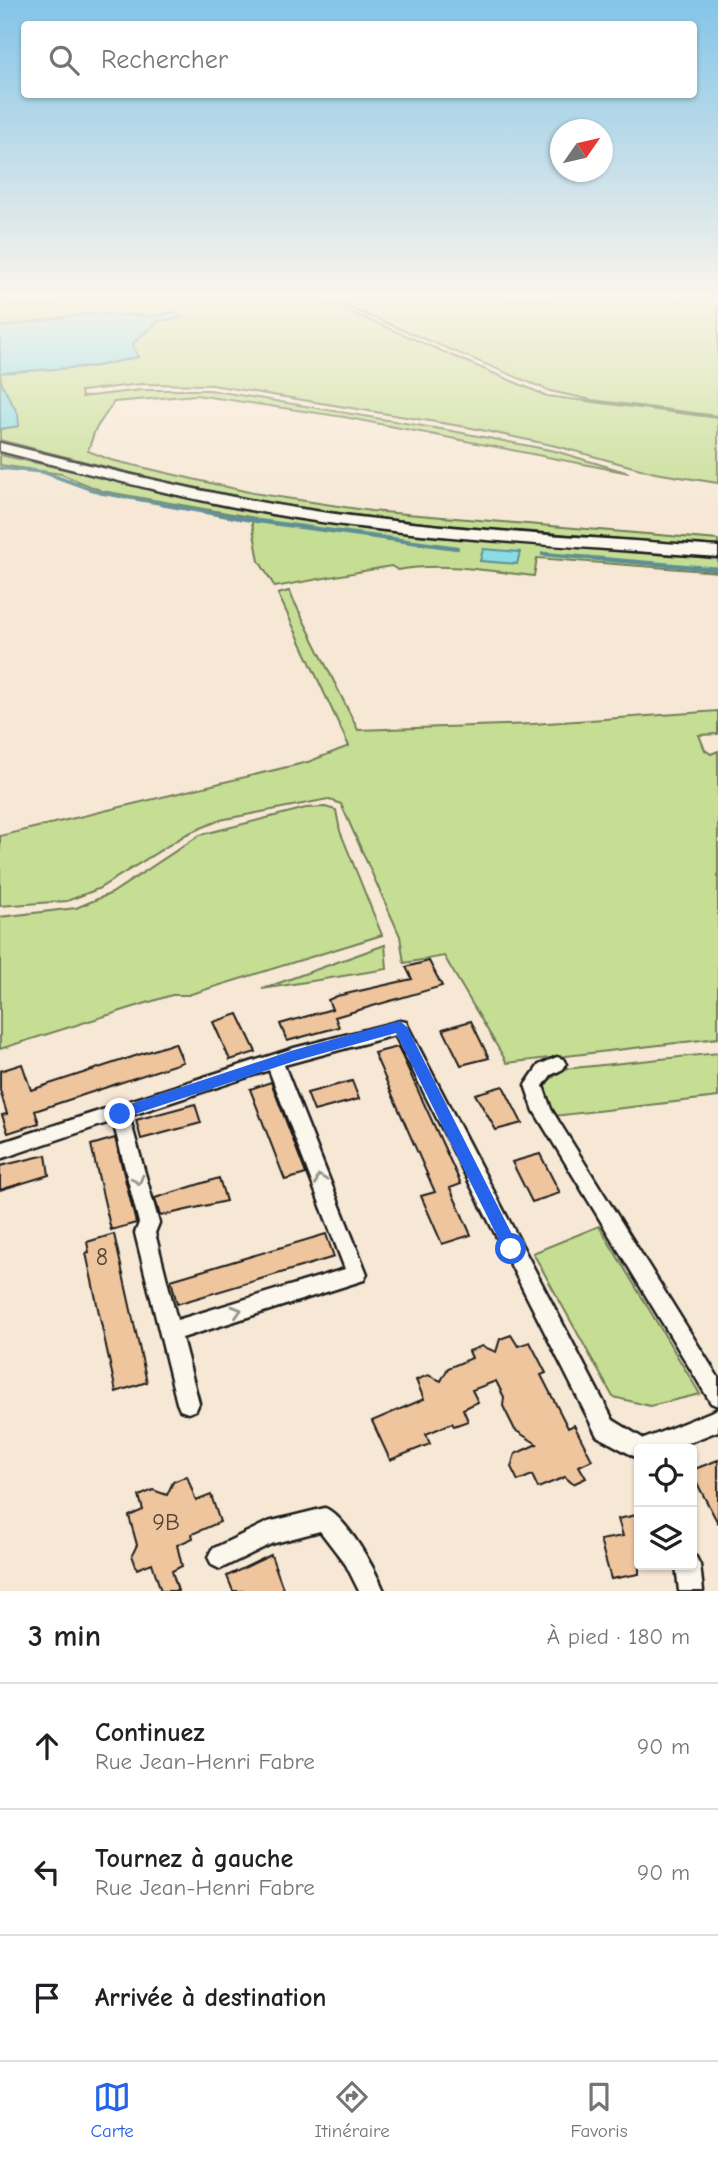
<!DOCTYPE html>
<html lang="fr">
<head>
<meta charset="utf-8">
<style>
	body { margin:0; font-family:"Comic Neue",sans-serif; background:#f6f6f6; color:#202124 }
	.controls { position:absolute; right:21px; bottom:21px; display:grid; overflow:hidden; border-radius:7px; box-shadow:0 2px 5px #0004 }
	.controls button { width:63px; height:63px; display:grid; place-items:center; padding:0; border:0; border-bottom:2px solid #e0e0e0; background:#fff; color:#202124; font:35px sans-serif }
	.compass { position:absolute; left:550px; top:119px; width:63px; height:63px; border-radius:50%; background:#fff; box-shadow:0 2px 5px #0004; rotate:56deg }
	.stop { position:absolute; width:21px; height:21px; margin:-16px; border:5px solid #2563eb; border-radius:50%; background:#fff }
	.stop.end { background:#2563eb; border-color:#fff; box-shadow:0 2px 7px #0008 }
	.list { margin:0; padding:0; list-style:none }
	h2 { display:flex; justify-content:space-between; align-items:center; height:91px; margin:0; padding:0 28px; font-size:30px }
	h2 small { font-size:23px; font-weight:400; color:#757577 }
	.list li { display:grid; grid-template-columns:46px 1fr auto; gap:21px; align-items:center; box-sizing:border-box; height:126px; padding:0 28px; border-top:2px solid #e0e0e0 }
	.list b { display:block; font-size:26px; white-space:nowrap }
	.list p { margin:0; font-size:23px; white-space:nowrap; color:#757577 }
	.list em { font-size:23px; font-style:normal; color:#757577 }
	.icon { flex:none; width:38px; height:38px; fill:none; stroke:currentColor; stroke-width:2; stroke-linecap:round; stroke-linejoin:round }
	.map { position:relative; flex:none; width:718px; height:1591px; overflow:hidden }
	.search { position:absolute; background:#fff; box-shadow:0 2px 5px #0004; left:21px; right:21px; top:21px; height:77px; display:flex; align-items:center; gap:18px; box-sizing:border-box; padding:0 24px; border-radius:7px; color:#757577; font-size:26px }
	.sheet { height:469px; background:#fff }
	nav { display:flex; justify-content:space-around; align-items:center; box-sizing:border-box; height:98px; border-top:2px solid #e0e0e0; background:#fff; font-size:19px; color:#757577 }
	nav a { display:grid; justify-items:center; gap:4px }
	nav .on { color:#2563eb }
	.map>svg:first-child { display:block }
	.green { fill:#c6de94; stroke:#717d58; stroke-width:2 }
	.water { fill:#8bdce5; stroke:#5f8f95; stroke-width:2 }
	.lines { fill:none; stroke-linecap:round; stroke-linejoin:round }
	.stream-far1 { stroke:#5f8f95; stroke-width:3.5 }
	.stream { stroke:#5f8f95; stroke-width:4.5 }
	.building { fill:#efc59e; stroke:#1c1c1c; stroke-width:2 }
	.street-casing { stroke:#1c1c1c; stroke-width:5 }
	.primary-casing { stroke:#1c1c1c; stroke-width:5 }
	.street { fill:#fbf7ec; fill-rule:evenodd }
	.primary { fill:#fbf7ec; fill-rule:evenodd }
	.oneway { stroke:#97948e }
	.route { fill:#2563eb }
	.labels { text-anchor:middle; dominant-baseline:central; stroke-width:6; stroke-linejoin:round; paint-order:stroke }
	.near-number-label { font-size:24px; fill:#51463c }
</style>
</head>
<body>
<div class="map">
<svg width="718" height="1591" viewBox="0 0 718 1591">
	<rect width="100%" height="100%" fill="#f7e8d5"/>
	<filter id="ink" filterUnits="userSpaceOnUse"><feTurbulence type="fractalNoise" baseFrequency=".0143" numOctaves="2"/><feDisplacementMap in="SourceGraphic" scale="14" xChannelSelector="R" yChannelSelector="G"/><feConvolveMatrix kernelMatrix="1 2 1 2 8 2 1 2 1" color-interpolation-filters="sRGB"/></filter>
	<g filter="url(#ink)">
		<path class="green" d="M 0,298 L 318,298 L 547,396 L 718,418 L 718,483 L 655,473 L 556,446 L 472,428 L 212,385 L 141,384 L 81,391 L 82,397 L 141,390 L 210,390 L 452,431 L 555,451 L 629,473 L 344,417 L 196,395 L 114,402 L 95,430 L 88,451 L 111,460 L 253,493 L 371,511 L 718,540 L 718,546 C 582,536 446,529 311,509 C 206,494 103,466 0,440 L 0,429 L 19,426 C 17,407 0,393 0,372 L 97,366 L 138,357 L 132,344 L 158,321 L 181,318 L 174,312 L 156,316 L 87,314 L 0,327 Z
			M 326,298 L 718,298 L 718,416 L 592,400 L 550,391 Z
			M 0,455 L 251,510 L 354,527 L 718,558 L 718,572 L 537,558 L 534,576 C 489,571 443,562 398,570 L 391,566 L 275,587 L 259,561 L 252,523 L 255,518 L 102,491 L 61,474 L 0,465 Z
			M 289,591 L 358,730 L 533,724 L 718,711 L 718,734 L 699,735 L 705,750 L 711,754 L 718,751 L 718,1038 L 507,1063 L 444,956 L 404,963 L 400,936 L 341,804 L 328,799 L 220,820 L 187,834 L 98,889 L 67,901 L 0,906 L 0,836 L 308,762 L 349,746 L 278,594 Z
			M 325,807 L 336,810 L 340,831 L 382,935 L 188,995 L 172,995 L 0,1049 L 0,917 L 76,908 L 112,893 L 200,835 L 306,808 Z
			M 385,945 L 387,969 L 262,989 Z
			M 718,1053 L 718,1097 L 554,1116 L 543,1090 L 547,1082 L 564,1069 Z
			M 599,1226 L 700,1394 L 650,1406 L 613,1397 L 533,1253 Z"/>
		<path class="water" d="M 174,312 L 182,318 L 158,321 L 132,344 L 138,357 L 97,366 L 0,373 L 0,327 L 87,314 L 156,316 Z
			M 0,381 L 18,414 L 19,426 L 0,429 Z
			M 483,549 L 520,552 L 517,564 L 480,561 Z"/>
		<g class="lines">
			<path class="stream-far1" d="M 0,468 L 43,472 L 101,493 L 171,505"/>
			<path class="stream" d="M 161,504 L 258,521 L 457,548
				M 543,554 L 718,569"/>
		</g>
		<path class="building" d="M 429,961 L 442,986 L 335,1017 L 339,1027 L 287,1041 L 280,1024 L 332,1009 L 328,1000 L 337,996 L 412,979 L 406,967 Z
			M 238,1014 L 256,1052 L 230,1060 L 213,1022 Z
			M 471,1021 L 489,1058 L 461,1065 L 443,1029 Z
			M 175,1043 L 183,1062 L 35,1111 L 39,1123 L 8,1133 L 2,1115 L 7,1114 L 0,1090 L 0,1071 L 22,1064 L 31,1090 Z
			M 398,1047 L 461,1184 L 450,1188 L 471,1235 L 442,1244 L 421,1196 L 435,1192 L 374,1053 Z
			M 352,1081 L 359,1099 L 314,1111 L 307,1093 Z
			M 271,1082 L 306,1174 L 285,1180 L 250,1089 Z
			M 503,1086 L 522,1123 L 496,1130 L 475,1094 Z
			M 195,1104 L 201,1123 L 141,1139 L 136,1120 Z
			M 115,1138 L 136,1223 L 111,1230 L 91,1145 Z
			M 540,1154 L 560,1193 L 532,1202 L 512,1162 Z
			M 46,1155 L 49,1175 L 0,1190 L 0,1166 Z
			M 219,1178 L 226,1201 L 160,1216 L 155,1198 Z
			M 114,1234 L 147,1382 L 116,1392 L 86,1253 L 89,1252 L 87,1242 Z
			M 326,1234 L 334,1257 L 177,1304 L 171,1280 Z
			M 511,1335 L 518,1346 L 530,1342 L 546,1373 L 541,1375 L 568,1428 L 574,1425 L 592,1460 L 579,1466 L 586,1478 L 573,1484 L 565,1477 L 538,1488 L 532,1475 L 518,1481 L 511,1467 L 515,1454 L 537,1444 L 515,1430 L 503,1406 L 504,1397 L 496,1381 L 472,1390 L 478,1402 L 463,1409 L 468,1421 L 454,1426 L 452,1423 L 426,1434 L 430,1444 L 390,1460 L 372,1421 L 424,1399 L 416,1380 L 428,1375 L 441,1381 L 448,1368 L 472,1358 L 469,1351 L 482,1346 L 496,1352 L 500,1339 Z
			M 718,1460 L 718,1523 L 692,1474 L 692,1470 Z
			M 187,1476 L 196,1501 L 211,1495 L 220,1522 L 192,1534 L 193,1538 L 177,1545 L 182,1566 L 172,1571 L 178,1591 L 161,1591 L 152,1563 L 137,1569 L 132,1555 L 137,1545 L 129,1516 L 143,1510 L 139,1496 L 153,1490 L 167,1495 L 173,1482 Z
			M 636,1515 L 639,1527 L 639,1574 L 611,1579 L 600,1540 L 623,1536 L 618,1519 Z
			M 271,1555 L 284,1591 L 233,1591 L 227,1576 Z"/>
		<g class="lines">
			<defs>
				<path id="street" d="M 400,1021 L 406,1022 L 408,1027 L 613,1420 L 644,1439 L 718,1409 L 718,1431 L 672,1449 L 639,1449 L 639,1459 L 597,1436 L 395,1035 L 284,1065 L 367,1274 L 364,1280 L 182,1338 L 199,1403 L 196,1410 L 188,1413 L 180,1410 L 177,1403 L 135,1233 L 139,1223 L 113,1121 L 0,1159 L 0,1143 L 294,1048 ZM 269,1070 L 345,1269 L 177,1320 L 155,1233 L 159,1223 L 129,1116 Z
					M 557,1057 L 563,1059 L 566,1064 L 563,1069 L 551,1075 L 543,1086 L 551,1109 L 718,1377 L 718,1406 L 711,1403 L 534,1111 L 525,1085 L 539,1065 Z
					M 325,1508 C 346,1517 375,1569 384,1591 L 359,1591 L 346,1565 L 320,1531 L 271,1544 L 220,1569 L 212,1565 L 208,1557 L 212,1549 L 268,1522 Z
					M 692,1555 L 696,1557 L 700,1565 L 703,1591 L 679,1591 L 676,1565 L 692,1565 Z"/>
				<path id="primary" d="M 0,443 C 98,467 196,492 295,508 C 435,530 577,536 718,547 L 718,557 C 577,546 435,540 295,518 C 196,502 98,476 0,451 Z"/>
			</defs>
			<use href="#street" class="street-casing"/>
			<use href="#primary" class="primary-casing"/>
			<use href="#street" class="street"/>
			<use href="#primary" class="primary"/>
		</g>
		<defs><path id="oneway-chevron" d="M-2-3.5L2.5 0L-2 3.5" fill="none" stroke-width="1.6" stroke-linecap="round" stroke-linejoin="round" transform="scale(1.75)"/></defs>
		<g class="oneway">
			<use href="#oneway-chevron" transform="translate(320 1179) rotate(-111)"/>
			<use href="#oneway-chevron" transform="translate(138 1180) rotate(75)"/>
			<use href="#oneway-chevron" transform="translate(237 1311) rotate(-17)"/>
		</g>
	</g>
	<linearGradient id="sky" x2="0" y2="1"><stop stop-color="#83c4e7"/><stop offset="0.57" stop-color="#fbf5ec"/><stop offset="1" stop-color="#fbf5ec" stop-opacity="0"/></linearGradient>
	<rect width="718" height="520" fill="url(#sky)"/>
	<path class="route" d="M 400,1021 L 407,1027 L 517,1244 L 517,1254 L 506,1254 L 396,1033 L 295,1061 L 120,1119 L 113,1114 L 115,1109 L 294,1050 Z"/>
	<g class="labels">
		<g class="near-number-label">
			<text x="102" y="1257">8</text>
			<text x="166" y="1522">9B</text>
		</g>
	</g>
</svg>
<div class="controls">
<button><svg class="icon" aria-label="locate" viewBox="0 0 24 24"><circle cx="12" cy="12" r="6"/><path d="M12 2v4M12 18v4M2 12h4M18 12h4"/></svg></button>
<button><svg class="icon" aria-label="layers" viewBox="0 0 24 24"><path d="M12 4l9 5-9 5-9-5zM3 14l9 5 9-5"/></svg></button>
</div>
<svg class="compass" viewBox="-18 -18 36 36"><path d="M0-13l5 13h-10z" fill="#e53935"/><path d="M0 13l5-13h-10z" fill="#757577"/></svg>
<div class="stop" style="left:511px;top:1249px"></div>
<div class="stop end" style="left:120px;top:1114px"></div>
<div class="search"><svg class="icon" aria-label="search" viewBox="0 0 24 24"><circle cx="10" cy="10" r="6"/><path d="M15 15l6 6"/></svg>Rechercher</div>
</div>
<section class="sheet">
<h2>3 min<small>À pied · 180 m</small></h2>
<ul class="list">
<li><svg class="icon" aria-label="ahead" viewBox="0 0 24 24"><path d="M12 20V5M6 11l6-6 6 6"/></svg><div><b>Continuez</b><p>Rue Jean-Henri Fabre</p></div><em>90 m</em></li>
<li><svg class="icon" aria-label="left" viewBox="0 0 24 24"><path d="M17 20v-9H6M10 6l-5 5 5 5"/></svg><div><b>Tournez à gauche</b><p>Rue Jean-Henri Fabre</p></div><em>90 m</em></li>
<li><svg class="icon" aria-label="arrive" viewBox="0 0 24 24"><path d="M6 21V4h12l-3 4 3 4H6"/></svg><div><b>Arrivée à destination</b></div></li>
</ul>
</section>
<nav>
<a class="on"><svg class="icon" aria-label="map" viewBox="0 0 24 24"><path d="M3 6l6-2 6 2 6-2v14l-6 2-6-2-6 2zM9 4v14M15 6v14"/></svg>Carte</a>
<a><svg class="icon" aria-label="directions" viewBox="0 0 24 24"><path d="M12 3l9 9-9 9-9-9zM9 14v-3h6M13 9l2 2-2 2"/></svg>Itinéraire</a>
<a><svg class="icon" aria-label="saved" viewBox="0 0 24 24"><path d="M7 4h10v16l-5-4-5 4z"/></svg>Favoris</a>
</nav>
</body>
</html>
